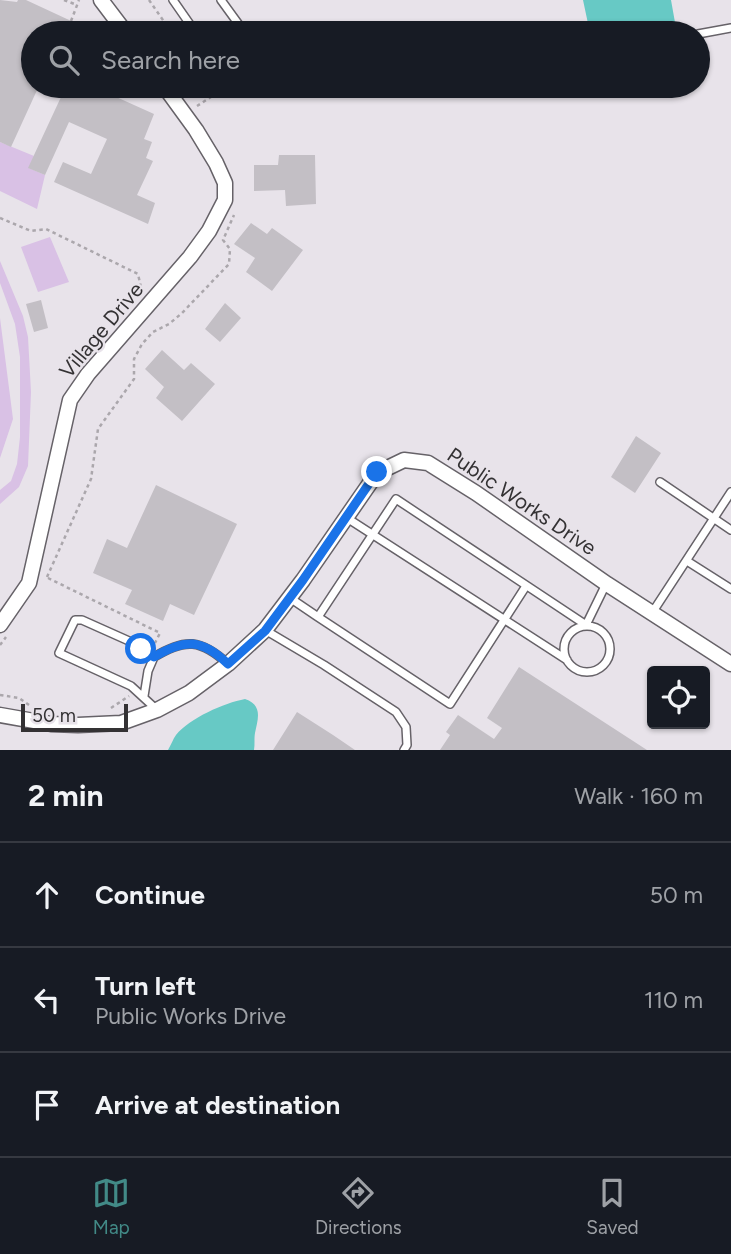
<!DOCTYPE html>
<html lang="en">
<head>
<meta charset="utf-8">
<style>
	body { margin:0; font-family:Figtree,sans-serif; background:#242831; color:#f1f3f6 }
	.controls { position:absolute; right:21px; bottom:21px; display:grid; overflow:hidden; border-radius:7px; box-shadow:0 2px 5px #0004 }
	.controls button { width:63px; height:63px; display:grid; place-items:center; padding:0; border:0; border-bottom:2px solid #363941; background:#171b24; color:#f1f3f6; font:35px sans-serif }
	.scale { position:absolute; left:21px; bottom:18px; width:107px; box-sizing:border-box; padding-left:7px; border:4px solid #343234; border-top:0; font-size:19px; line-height:24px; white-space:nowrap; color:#343234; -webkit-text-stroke:5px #e8e3ea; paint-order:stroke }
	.stop { position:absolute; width:21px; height:21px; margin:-16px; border:5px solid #1a73e8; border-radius:50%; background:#fff }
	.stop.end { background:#1a73e8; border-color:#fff; box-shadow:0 2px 7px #0008 }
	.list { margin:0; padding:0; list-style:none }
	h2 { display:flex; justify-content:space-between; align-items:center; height:91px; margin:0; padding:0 28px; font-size:30px }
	h2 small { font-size:23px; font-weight:400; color:#9ea1a6 }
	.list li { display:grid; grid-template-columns:46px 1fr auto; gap:21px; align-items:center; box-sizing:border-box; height:105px; padding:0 28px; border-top:2px solid #363941 }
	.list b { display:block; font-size:26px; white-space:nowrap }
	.list p { margin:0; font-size:23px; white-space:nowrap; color:#9ea1a6 }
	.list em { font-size:23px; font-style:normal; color:#9ea1a6 }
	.icon { flex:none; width:38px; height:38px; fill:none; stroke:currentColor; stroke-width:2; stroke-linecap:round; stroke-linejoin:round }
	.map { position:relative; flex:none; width:731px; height:750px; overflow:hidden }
	.search { position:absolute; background:#171b24; box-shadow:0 2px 5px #0004; left:21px; right:21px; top:21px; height:77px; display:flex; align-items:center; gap:18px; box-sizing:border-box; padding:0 24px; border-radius:38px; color:#9ea1a6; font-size:26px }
	.sheet { height:406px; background:#171b24 }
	nav { display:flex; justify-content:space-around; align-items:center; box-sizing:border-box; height:98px; border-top:2px solid #363941; background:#171b24; font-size:19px; color:#9ea1a6 }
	nav a { display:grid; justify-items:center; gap:4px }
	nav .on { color:#428a87 }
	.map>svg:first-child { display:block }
	.green { fill:#d9c1e5 }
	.water { fill:#67c9c5 }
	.building { fill:#c3bfc5 }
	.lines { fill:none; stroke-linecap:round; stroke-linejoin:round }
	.service-casing { stroke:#666268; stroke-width:10 }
	.minor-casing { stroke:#666268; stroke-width:17 }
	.path { stroke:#aba7ac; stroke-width:2.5; stroke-dasharray:3.5 3.5; stroke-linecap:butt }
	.service { stroke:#fff; stroke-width:7 }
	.minor { stroke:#fff; stroke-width:14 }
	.route { stroke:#1a73e8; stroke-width:9 }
	.labels { text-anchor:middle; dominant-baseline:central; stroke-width:5; stroke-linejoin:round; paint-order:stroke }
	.street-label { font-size:21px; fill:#343234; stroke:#e8e3ea }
</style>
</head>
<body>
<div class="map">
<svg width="731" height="750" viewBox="0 0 731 750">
	<rect width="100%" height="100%" fill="#e8e3ea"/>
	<path class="green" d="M 0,142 L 34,156 L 29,168 L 45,175 L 37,209 L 0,191 Z
		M 50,237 L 69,282 L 38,292 L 21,247 Z
		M 0,261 L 23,316 L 28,337 L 31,392 L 28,466 L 19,487 L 0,504 L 0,490 L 11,481 L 17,464 L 20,437 L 20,357 L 15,324 L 0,283 Z
		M 0,318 L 13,419 L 0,458 Z"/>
	<path class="water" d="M 583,0 L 671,0 L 676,28 L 644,33 L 590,33 Z
		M 245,699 C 263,705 258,719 255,733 C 254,738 255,744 254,750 L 168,750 C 171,745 173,739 176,735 C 190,718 224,703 245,699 Z"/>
	<path class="building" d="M 0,0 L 17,2 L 18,0 L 26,0 L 82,26 L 78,33 L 33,33 L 33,86 L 119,86 L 114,96 L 154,114 L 144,139 L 152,142 L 146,158 L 153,161 L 137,195 L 155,203 L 148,224 L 54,182 L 63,162 L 91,174 L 107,139 L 69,122 L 45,175 L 28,168 L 61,97 L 38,88 L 11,147 L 0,142 Z
		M 279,155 L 315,155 L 316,204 L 286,206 L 285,190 L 254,191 L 254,165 L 278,165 Z
		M 251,223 L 267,234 L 272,228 L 303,250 L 272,291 L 246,272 L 255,258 L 234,244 Z
		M 41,300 L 48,328 L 34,332 L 26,304 Z
		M 225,303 L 241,318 L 220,342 L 205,329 Z
		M 162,350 L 184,370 L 191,363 L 215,384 L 182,421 L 156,398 L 164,387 L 145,369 Z
		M 636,436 L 661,453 L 635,493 L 611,477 Z
		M 156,485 L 237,524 L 194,615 L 170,604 L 163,621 L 125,604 L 132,590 L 93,573 L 107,539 L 127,548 Z
		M 519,667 L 647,750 L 440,750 L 450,735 L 446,732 L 458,715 L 494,739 L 502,728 L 487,718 Z
		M 297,712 L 333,735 L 355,750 L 273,750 Z"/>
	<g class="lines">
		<defs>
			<path id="service" d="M 173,0 L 196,33
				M 221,0 L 245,33
				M 698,34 L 731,28
				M 240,86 L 245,88 L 249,86
				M 660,482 L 731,530
				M 347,518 L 567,660
				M 687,561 L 731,589
				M 526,586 L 450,704 L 318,617 L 396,499 L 586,625 L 606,584
				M 290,598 L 318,617
				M 652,613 L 731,492
				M564 649a23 23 0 1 1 46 0a23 23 0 1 1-46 0Z
				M 265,630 L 324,665 L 396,712 L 406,727 L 407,745 L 404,750
				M 154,657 C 185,638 201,639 228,664
				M 144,696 L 148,671 L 154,657 L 129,641 L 82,620 L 75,620 L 59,653 L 131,686 L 156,709"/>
			<path id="minor" d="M 101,0 L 126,33
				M 0,625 L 29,583 L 70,400 L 88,374 L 190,257 L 209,231 L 225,200 L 225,183 L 216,163 L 196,130 L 164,86
				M 0,715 L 51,724 L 78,725 L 121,723 L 157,710 L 189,693 L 228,664 L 265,630 L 303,580 L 377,473 L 404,460 L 428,463 L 476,493 L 607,584 L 731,664"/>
		</defs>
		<use href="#service" class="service-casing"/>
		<use href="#minor" class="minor-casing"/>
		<path class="path" d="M 64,0 L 77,5
			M 149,0 L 172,33
			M 71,21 L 79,0
			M 214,95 L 227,86
			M 197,106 L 214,95 L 208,86
			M 0,218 L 31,231 L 46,229 L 138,274 L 142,292
			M 47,577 L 91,479 L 98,429 L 134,379 L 134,359 L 142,344 L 153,332 L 169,324 L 182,313 L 229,264 L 230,249 L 223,240 L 234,215
			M 48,578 L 160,633 L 155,643
			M 0,645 L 6,637
			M 0,695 L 19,698 L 29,705
			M 111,708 L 129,696"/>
		<use href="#service" class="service"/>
		<use href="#minor" class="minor"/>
	</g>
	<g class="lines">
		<path class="route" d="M 141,649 L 154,657 C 185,638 202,639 228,664 L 265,631 L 303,580 L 377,472"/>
	</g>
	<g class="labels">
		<g class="street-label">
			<text transform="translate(101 330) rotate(-50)">Village Drive</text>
			<text transform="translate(522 501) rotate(34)">Public Works Drive</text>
		</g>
	</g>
</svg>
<div class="controls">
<button><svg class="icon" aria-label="locate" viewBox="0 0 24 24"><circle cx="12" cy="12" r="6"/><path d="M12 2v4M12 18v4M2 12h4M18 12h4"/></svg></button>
</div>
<div class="scale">50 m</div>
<div class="stop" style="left:141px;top:649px"></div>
<div class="stop end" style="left:377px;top:472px"></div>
<div class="search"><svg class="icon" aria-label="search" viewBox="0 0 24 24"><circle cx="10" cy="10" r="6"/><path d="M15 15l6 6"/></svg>Search here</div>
</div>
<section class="sheet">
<h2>2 min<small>Walk · 160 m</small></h2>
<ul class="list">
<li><svg class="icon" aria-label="ahead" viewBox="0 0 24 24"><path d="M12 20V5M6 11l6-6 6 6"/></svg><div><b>Continue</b></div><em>50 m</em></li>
<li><svg class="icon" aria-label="left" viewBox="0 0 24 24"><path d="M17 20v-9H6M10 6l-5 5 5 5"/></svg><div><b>Turn left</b><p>Public Works Drive</p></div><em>110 m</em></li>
<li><svg class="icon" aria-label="arrive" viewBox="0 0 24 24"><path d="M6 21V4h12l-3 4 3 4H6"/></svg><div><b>Arrive at destination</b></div></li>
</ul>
</section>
<nav>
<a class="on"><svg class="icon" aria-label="map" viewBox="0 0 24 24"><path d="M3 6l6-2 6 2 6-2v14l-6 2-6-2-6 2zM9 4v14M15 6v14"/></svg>Map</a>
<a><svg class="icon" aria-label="directions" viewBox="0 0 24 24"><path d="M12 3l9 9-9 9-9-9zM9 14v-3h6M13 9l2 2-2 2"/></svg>Directions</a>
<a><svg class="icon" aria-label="saved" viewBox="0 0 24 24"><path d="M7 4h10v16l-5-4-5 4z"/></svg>Saved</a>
</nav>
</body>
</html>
